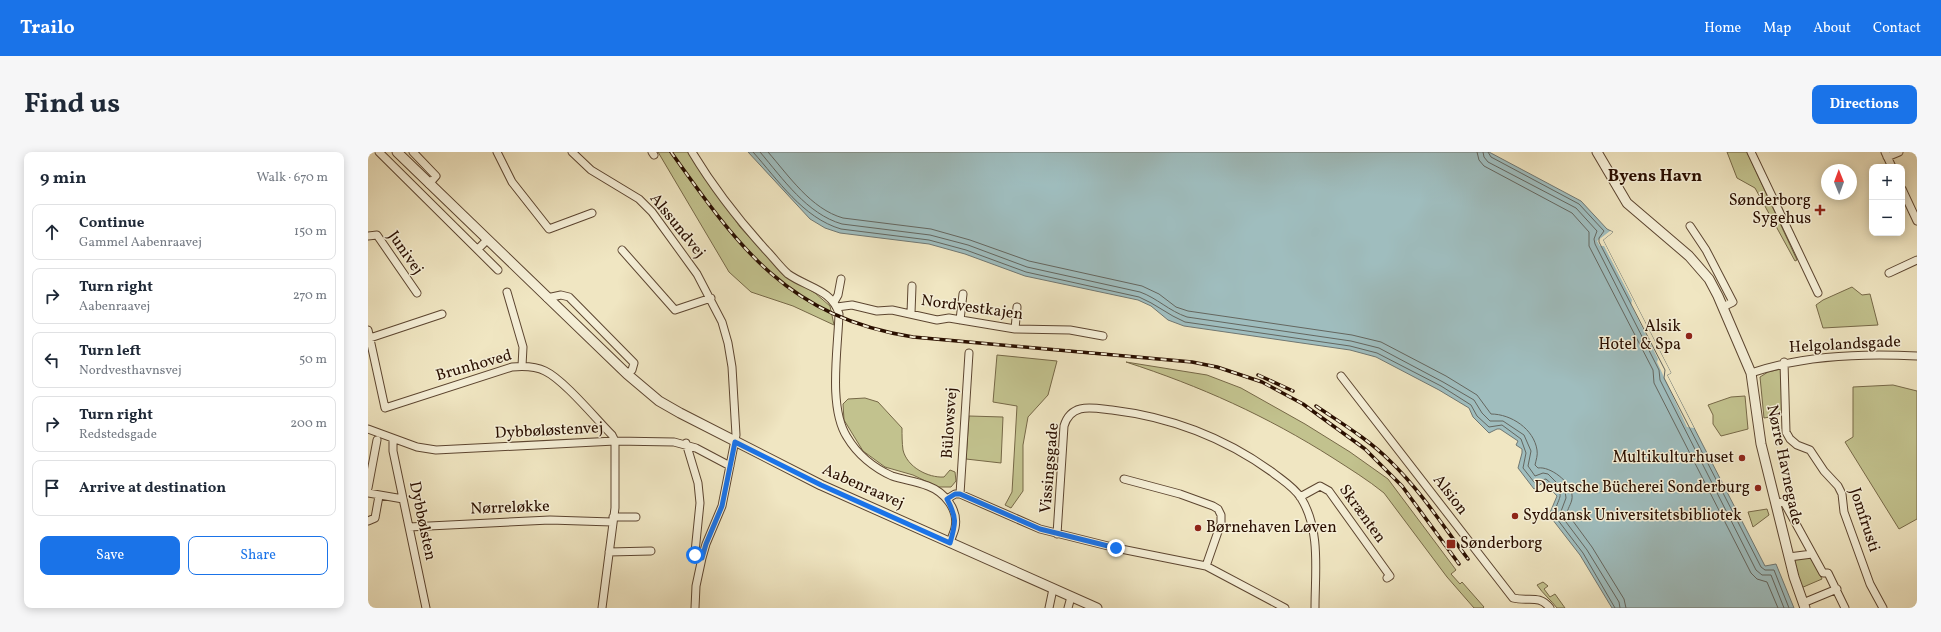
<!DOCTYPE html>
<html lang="en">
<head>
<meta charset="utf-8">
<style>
	body { margin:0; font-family:Vollkorn,serif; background:#f6f6f7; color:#1f2937 }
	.controls { position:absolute; right:12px; top:12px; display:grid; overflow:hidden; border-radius:8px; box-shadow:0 2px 10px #0003 }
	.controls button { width:36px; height:36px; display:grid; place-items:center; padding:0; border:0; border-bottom:1px solid #e0e1e3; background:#fff; color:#1f2937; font:20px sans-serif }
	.compass { position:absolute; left:1453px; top:12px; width:36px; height:36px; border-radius:50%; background:#fff; box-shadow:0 2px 10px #0003; rotate:359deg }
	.stop { position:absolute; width:12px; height:12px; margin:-9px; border:3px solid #1a73e8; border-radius:50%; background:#fff }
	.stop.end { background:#1a73e8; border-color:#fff; box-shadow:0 1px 4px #0008 }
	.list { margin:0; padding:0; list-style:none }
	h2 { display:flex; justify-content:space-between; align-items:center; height:52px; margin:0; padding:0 16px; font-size:17px }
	h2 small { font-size:13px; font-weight:400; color:#747a83 }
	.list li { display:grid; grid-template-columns:26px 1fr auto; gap:12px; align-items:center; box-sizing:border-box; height:56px; margin:0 8px 8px; padding:0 8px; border:1px solid #e0e1e3; border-radius:8px }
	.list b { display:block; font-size:15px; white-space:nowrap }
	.list p { margin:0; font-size:13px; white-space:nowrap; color:#747a83 }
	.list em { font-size:13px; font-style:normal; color:#747a83 }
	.actions { display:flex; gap:8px; padding:12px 16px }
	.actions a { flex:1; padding:9px 0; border:1px solid #1a73e8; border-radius:8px; text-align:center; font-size:14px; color:#1a73e8 }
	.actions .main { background:#1a73e8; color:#fff }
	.icon { flex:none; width:22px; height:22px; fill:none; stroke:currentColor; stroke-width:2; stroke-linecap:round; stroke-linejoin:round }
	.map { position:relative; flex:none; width:1549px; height:456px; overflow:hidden; border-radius:8px }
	header { display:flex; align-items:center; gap:24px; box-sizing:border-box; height:56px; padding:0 20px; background:#1a73e8; color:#fff }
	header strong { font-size:19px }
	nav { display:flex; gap:22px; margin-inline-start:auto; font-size:14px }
	.intro { display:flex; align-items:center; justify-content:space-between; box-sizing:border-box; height:96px; padding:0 24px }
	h1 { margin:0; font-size:28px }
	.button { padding:10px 18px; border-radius:8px; background:#1a73e8; color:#fff; font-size:14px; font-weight:700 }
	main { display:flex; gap:24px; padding:0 24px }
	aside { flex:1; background:#fff; border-radius:8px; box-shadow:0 2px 10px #0003 }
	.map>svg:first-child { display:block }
	.green { fill:#c2c28e; stroke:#766847 }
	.water { fill:#9fbdbe; stroke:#707772 }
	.pier { fill:#f0e6c2 }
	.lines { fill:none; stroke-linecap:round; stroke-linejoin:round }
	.shore { stroke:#64665f; stroke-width:1 }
	.minor-casing { stroke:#5c4530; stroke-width:9 }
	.tertiary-casing { stroke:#5c4530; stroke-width:11 }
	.minor { stroke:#f5efd7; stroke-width:7 }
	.tertiary { stroke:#f5efd7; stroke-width:9 }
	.rail-casing { stroke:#2a0f00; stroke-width:3.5 }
	.rail { stroke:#f5efd7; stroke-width:2; stroke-dasharray:6; stroke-linecap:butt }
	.route { stroke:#1a73e8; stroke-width:5 }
	.poi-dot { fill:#8f2418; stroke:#f5efd7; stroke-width:1.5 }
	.labels { text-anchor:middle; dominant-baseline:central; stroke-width:3; stroke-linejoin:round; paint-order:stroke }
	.poi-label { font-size:16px; fill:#2a0f00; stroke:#f5efd7; text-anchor:end }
	.street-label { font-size:16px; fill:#2a0f00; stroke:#f5efd7 }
	.neighbourhood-label { font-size:17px; font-weight:bold; fill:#2a0f00; stroke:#f5efd7 }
</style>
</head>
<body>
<header>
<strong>Trailo</strong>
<nav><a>Home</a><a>Map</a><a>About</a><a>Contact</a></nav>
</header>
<div class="intro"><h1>Find us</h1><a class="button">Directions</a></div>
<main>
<aside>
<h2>9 min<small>Walk · 670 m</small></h2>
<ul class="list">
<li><svg class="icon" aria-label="ahead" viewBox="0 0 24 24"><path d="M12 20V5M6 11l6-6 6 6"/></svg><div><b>Continue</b><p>Gammel Aabenraavej</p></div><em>150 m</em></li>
<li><svg class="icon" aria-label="right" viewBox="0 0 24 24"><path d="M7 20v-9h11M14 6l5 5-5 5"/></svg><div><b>Turn right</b><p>Aabenraavej</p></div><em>270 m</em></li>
<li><svg class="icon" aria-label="left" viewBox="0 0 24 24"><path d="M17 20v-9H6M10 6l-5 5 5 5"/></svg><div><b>Turn left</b><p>Nordvesthavnsvej</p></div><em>50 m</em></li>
<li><svg class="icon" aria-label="right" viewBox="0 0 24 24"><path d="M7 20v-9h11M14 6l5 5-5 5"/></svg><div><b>Turn right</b><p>Redstedsgade</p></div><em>200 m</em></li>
<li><svg class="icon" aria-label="arrive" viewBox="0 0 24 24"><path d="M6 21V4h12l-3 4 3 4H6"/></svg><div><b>Arrive at destination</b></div></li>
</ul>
<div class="actions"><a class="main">Save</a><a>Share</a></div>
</aside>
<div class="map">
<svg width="1549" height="456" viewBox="0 0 1549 456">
	<rect width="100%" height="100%" fill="#f0e6c2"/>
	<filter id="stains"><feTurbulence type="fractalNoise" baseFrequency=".005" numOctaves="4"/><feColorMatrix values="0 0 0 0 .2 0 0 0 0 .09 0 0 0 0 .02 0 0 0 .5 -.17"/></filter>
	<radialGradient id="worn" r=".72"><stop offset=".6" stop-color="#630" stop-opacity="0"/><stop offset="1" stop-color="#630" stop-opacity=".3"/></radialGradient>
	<path class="green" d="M 290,0 L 320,0 L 372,75 L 416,123 L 447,141 L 462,154 L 466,173 L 425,154 L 383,140 L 361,120 Z
		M 1359,0 L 1379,0 L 1429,108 L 1427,109 L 1387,36 L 1369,26 Z
		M 1484,135 L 1494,143 L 1502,142 L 1510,173 L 1455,176 L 1448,153 L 1455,148 Z
		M 629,203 L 689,209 L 680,243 L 660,265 L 655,293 L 655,339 L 643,356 L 637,353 L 644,340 L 649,254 L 625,250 Z
		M 758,210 L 839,223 L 873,236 L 937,272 L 982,300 L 1020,327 L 1088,418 L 1083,422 L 1092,432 L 1094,430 L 1116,455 L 1115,456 L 1106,456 L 1079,425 L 1016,341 C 1000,328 982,317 965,306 C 899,264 832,234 758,210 Z
		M 1413,217 L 1414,263 L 1396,266 L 1392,225 L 1400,220 Z
		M 1525,233 L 1549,239 L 1549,367 L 1531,377 L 1477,290 L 1485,285 L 1485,235 Z
		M 1377,244 L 1380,277 L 1353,284 L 1345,272 L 1345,263 L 1340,253 L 1363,245 Z
		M 497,246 L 510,250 L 534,276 C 534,283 534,291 535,298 C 539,315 560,326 576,325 L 582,318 L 587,320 L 588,329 L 583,335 L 570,335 L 545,323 L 517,315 L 495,299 L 476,268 L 475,252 L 480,247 Z
		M 601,264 L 635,265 L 633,311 L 598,307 Z
		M 1399,357 L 1401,363 L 1385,375 L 1380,360 Z
		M 1443,404 L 1454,427 L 1433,436 L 1426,406 Z
		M 1175,430 L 1180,434 L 1176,437 L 1182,445 L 1187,442 L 1197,456 L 1189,456 C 1183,448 1175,442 1169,433 Z"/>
	<path class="water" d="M 380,0 L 1121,0 L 1213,49 L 1239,77 L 1245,80 L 1235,88 L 1303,221 L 1299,223 L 1397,414 L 1408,412 L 1426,456 L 1244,456 L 1212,403 L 1181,363 L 1189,344 L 1176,330 L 1166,337 L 1150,316 L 1154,301 L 1154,297 L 1148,293 L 1150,289 L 1132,277 L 1129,277 L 1121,281 L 1105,265 L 1101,256 L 1071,238 L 1008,205 L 982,198 L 816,174 L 800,168 L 783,154 L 770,148 L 657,124 L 597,102 L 561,92 L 472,81 L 457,76 L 442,67 Z"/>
	<path class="pier" d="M 1242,79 L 1245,80 L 1235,88 L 1303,221 L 1299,223 L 1326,276 L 1319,275 L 1289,210 L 1290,207 L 1263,153 L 1264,148 L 1236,94 L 1232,94 L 1229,89 Z"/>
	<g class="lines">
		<path class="shore" d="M 385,0 C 410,28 435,66 473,77 L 561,88 L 598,98 L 658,120 L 771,145 C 788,152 800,163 817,170 L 982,194 L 1009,201 L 1073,234 L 1103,253 L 1109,264 L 1121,275 L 1134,273 L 1153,287 L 1158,301 L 1155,316 L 1166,330 L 1178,327 C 1200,346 1191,340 1186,363 L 1215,401 L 1247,456
			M 392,0 C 415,27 439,62 474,72 L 562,83 L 600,93 L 659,115 L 772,140 C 789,146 801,159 819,165 L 983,189 L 1011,196 L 1075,230 L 1106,248 L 1114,261 L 1122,269 L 1135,269 L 1156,283 L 1163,299 L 1160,314 L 1167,324 L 1175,321 L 1180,322 L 1197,339 L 1198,346 L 1192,362 L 1219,398 L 1251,450 L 1252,456
			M 400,0 C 421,24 443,57 475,66 L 563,77 L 602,88 L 661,109 L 774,134 L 791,142 L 808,155 L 820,159 L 984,183 L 1013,190 L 1078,224 L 1109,243 L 1123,262 C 1143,262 1166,277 1169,298 C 1170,303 1168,308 1167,313 L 1170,316 C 1182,314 1203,330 1204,343 C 1205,350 1200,355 1199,361 L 1224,395 L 1256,447 L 1258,456
			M 1109,0 L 1111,8 L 1116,14 L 1204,61 L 1221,80 L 1221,94 L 1285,218 L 1286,231 L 1383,421 L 1389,427 L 1399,430 L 1410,456
			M 1115,0 L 1116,5 L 1120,10 L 1208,56 L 1229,79 L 1226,87 L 1227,92 L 1291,218 L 1292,228 L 1388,418 L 1394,423 L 1403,423 L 1416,456
			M 1120,0 L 1123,5 L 1211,52 L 1236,79 L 1231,86 L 1231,90 L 1297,218 L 1296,226 L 1393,415 L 1397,418 L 1406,418 L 1421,456"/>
		<defs>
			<path id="minor" d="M 11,0 L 130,118
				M 45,0 L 68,24 L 61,32
				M 129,0 L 144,30 L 181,77 L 224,61
				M 204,0 L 223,18 L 271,47 L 284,60 L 329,122 L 354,170 L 360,191 L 364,215 L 368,283 L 354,354 L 338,392 L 334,406 L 328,434 L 327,456
				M 284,0 L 286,3
				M 324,0 C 345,35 370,67 397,97 C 405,105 412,115 420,122 C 438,135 465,138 471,162 C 470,197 460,255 479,285 C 489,302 506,316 524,324 C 536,328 548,329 560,334 C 576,340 591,357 587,376 C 586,381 583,386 582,391
				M 1383,0 L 1450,141
				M 1517,0 L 1524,15
				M 1519,5 L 1531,0
				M 1534,37 L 1549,69
				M 1322,74 L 1338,98 L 1365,150 L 1355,155
				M 0,84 L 9,83 L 49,141
				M 110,97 L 119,88
				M 254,98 L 307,158 L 343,146
				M 1521,121 L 1549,108
				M 139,140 L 155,195 L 154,214
				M 179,146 L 193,143 L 201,145 L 266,211 L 264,218 L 259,222
				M 466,150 L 470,143 L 473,127
				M 469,155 L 484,153 L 509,159 L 524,158 L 569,168 L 581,166 L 647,177 L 702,178 L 735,184
				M 543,161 L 544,134
				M 592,168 L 595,142
				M 647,177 L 649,155
				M 0,178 L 17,256 L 144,215 C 155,214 167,214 177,219 C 196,228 228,267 244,283 L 247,289 L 247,356 L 234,456
				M 2,186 L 74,162
				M 1416,210 L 1418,280 L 1422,287 L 1429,293 L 1442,298 L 1456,319 L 1470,334 L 1474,342 L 1476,360 L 1502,432 L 1515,456
				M 1383,221 C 1436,203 1494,201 1549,204
				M 973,224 L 1145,446 C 1160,450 1171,442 1182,456
				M 0,277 L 49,295 L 68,298 L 247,289 L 306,290 L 328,296 L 362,314
				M 25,288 L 25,299 L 58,456
				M 318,291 L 330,331 L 332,351 L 327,400 L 329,405 L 334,406
				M 756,327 L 812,342 L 845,354 L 850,357 L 853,363 L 853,371 L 838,414
				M 0,336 L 9,288
				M 0,341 L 35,347
				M 592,342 L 601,201
				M 932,345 L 952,334 L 961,339 L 1022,424 L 1019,426
				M 579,347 L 587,342 L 592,342 L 672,377 L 748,396 L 838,414 L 917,456
				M 1409,351 L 1416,350 L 1455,421 L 1460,421 L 1477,456
				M 245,365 L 268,365
				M 0,369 L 7,366 L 11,344
				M 41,375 L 182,368 L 244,370
				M 689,382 L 696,274 C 703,250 725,256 744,258 C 802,265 857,286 904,320 C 914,328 926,335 933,346 C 953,378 947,420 947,456
				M 241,400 L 283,399
				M 1421,405 L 1444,402
				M 1435,451 L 1469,437
				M 681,456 L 685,437
				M 700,456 L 703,445"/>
			<path id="tertiary" d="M 29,0 L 259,222 L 291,249 L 312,261 L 453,333 L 729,456
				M 1229,0 L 1259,51 L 1321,104 L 1341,127 L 1350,144 L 1383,221 L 1393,292 L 1426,425 L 1437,456"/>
		</defs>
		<use href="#minor" class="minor-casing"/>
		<use href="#tertiary" class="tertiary-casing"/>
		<use href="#minor" class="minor"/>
		<use href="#tertiary" class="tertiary"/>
		<defs>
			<path id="rail" d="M 303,0 C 372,97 420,165 545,185 L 824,210 L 849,215 L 894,230 L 935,252 L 997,297 L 1034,334 L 1091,412
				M 890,223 L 925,239
				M 948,254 C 973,271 1000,287 1022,309 C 1052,338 1075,374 1100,407"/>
		</defs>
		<use href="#rail" class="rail-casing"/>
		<use href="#rail" class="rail"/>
	</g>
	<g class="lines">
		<path class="route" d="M 327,403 L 334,406 L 338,392 L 354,354 L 367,290 L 453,333 L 582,391 C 588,371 589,366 579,347 L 587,342 L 592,342 L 672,377 L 748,396"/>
	</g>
	<g class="poi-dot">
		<path d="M1450 52h4v4h4v4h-4v4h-4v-4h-4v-4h4z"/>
		<circle cx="1321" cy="184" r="4"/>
		<circle cx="1374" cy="306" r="4"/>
		<circle cx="1390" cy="336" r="4"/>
		<circle cx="1147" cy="364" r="4"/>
		<circle cx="830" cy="376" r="4"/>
		<rect x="1078" y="387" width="10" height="10" rx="2"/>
	</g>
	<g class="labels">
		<g class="poi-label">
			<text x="1443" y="49">Sønderborg<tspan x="1443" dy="18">Sygehus</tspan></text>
			<text x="1313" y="175">Alsik<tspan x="1313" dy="18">Hotel &amp; Spa</tspan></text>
			<text x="1366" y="306">Multikulturhuset</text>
			<text x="1382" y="336">Deutsche Bücherei Sonderburg</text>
			<text x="1155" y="364" text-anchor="start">Syddansk Universitetsbibliotek</text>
			<text x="838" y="376" text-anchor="start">Børnehaven Løven</text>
			<text x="1092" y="392" text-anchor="start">Sønderborg</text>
		</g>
		<g class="street-label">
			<text transform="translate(309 74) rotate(51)">Alssundvej</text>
			<text transform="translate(37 101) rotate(55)">Junivej</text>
			<text transform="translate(604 156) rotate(8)">Nordvestkajen</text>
			<text transform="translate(1477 193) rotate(-3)">Helgolandsgade</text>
			<text transform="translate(106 214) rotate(-16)">Brunhoved</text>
			<text transform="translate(582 271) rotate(-86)">Bülowsvej</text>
			<text transform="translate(181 279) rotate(-3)">Dybbøløstenvej</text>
			<text transform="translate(1416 313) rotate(78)">Nørre Havnegade</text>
			<text transform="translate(682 316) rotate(-85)">Vissingsgade</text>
			<text transform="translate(495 335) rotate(24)">Aabenraavej</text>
			<text transform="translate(1082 343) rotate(52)">Alsion</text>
			<text transform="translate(142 356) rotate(-2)">Nørreløkke</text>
			<text transform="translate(994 362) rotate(54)">Skrænten</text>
			<text transform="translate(1496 368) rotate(72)">Jomfrusti</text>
			<text transform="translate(54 369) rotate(78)">Dybbølsten</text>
		</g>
		<g class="neighbourhood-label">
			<text x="1287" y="24">Byens Havn</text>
		</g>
	</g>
	<rect width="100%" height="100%" filter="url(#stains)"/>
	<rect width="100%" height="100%" fill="url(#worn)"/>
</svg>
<div class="controls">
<button>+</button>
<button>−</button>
</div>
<svg class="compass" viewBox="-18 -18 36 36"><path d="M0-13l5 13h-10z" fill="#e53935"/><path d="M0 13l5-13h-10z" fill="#747a83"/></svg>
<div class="stop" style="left:327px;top:403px"></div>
<div class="stop end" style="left:748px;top:396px"></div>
</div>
</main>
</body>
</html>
